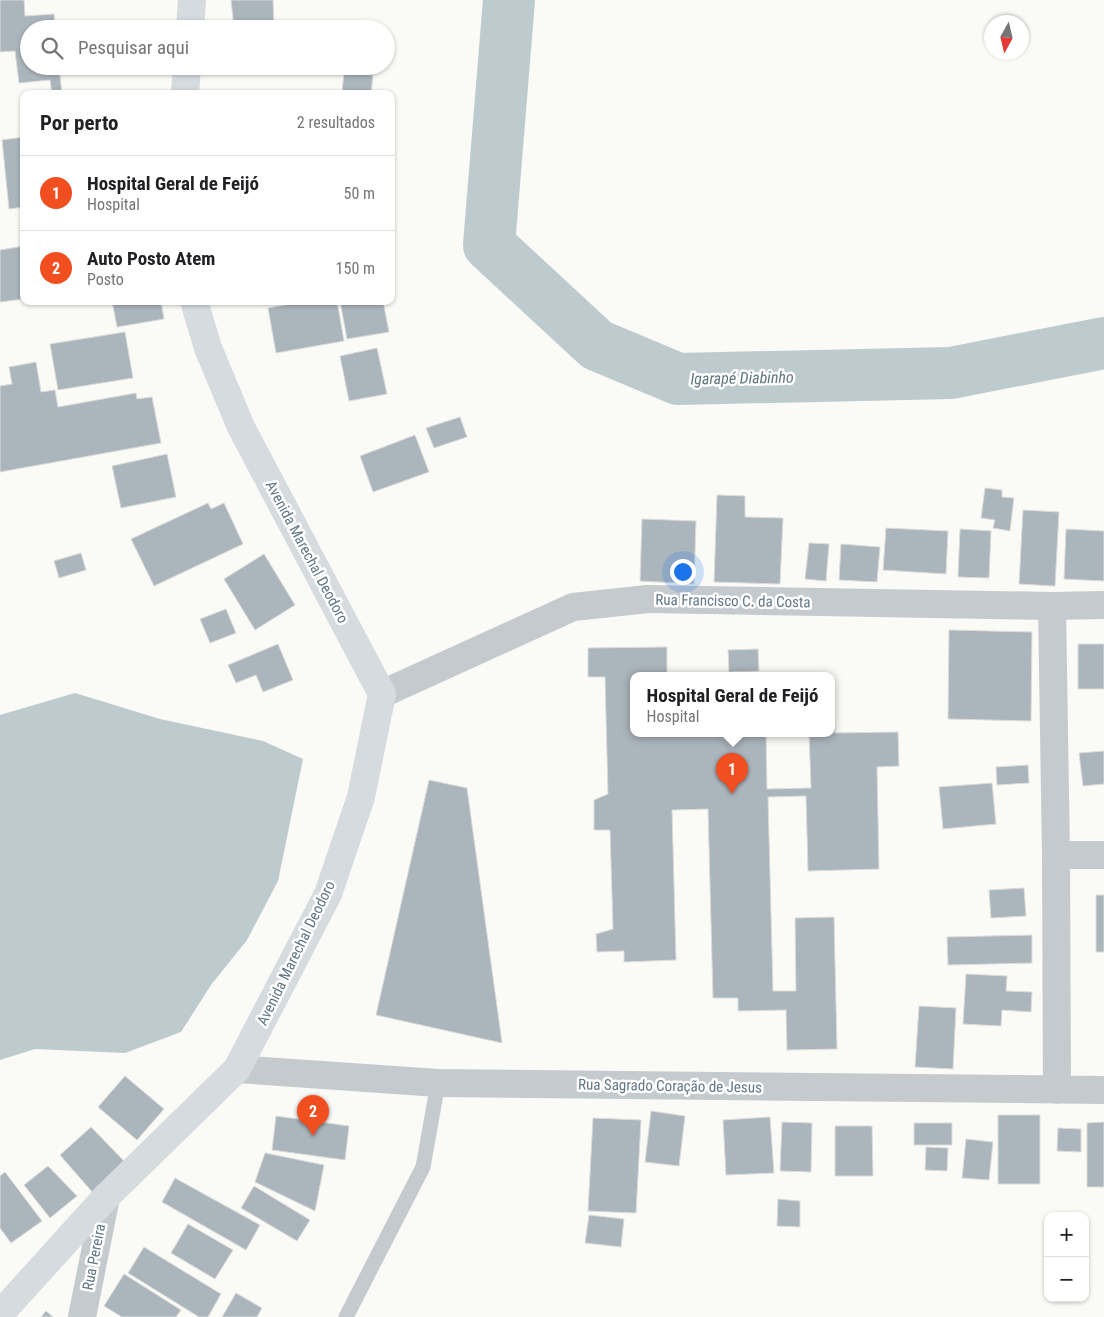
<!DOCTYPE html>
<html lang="pt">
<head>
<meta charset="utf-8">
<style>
	body { margin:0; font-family:"Roboto Condensed",sans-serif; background:#f2f2f2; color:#202124 }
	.controls { position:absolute; right:15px; bottom:15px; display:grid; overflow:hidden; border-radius:10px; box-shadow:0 1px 4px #0004 }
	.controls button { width:45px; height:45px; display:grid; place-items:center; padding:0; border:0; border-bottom:1px solid #e0e0e0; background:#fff; color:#202124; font:25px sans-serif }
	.compass { position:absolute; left:984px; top:15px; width:45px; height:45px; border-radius:50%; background:#fff; box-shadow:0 1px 4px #0004; rotate:188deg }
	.you { position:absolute; left:682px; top:571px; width:18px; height:18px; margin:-12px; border:4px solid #fff; border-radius:50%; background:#1a73e8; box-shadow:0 0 0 8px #1a73e833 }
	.badge { display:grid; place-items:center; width:32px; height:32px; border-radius:50%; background:#f14f20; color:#fff; font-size:16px; font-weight:700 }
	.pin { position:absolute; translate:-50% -41px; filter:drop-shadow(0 1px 2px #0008) }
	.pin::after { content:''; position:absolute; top:26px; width:18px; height:15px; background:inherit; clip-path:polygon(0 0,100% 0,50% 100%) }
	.popup { position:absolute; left:630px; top:672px; width:205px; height:65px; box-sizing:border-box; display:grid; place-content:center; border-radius:10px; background:#fff; filter:drop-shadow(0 1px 4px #0005); font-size:16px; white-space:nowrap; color:#757577 }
	.popup b { font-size:19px; color:#202124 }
	.popup::after { content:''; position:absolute; left:50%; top:100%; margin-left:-10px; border:10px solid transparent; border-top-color:#fff }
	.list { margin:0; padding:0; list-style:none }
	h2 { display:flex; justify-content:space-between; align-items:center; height:65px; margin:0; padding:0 20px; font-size:21px }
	h2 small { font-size:16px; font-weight:400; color:#757577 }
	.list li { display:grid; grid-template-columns:32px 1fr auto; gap:15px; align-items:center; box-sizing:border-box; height:75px; padding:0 20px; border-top:1px solid #e0e0e0 }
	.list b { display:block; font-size:19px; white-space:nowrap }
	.list p { margin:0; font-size:16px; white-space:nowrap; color:#757577 }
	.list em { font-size:16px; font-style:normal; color:#757577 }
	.icon { flex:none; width:28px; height:28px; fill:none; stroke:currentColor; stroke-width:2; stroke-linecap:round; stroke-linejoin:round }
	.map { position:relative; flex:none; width:1104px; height:1317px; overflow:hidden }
	.search { position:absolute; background:#fff; box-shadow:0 1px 4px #0004; left:20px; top:20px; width:375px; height:55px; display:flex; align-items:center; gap:12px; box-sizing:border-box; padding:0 18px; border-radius:28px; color:#757577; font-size:19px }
	.panel { position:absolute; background:#fff; box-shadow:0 1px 4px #0004; left:20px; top:90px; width:375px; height:215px; border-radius:10px }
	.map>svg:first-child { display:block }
	.water { fill:#bdcace }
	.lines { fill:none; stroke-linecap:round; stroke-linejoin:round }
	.river { stroke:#bdcace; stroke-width:52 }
	.building { fill:#abb5bc; stroke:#dcdcda }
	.service { stroke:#c5cace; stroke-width:15 }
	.minor { stroke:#c5cace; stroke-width:28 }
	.tertiary { stroke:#c5cace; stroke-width:28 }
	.secondary { stroke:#d6dbdf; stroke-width:28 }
	.labels { text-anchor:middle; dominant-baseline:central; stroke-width:5; stroke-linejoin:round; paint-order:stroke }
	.street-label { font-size:15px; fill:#627685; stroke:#fff }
	.water-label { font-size:16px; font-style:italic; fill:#5e767e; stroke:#fff }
</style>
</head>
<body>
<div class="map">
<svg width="1104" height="1317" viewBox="0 0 1104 1317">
	<rect width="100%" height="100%" fill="#fafaf7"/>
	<path class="water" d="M 75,693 L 160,719 L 263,741 L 303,759 L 278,881 L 247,940 L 211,985 L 181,1032 L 125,1053 L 35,1049 L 0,1060 L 0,715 Z"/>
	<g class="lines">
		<path class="river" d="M 509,0 L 489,245 L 597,345 L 678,379 L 951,373 L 1104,343"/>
	</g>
	<path class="building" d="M 0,0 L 24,0 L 25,16 L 54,14 L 55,29 L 29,29 L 29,66 L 59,66 L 62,94 L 52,94 L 50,80 L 19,83 L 15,51 L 0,52 Z
		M 231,0 L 273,0 L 274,24 L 234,27 Z
		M 344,72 L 373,75 L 371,94 L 342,93 Z
		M 24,137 L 24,207 L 9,209 L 2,140 Z
		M 24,246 L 24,299 L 0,302 L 0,250 Z
		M 112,301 L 161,301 L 164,319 L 117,327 Z
		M 308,301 L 337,301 L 344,341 L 276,353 L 268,308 Z
		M 340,301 L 383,301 L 389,332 L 347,339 Z
		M 125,332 L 133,378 L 58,390 L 50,344 Z
		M 377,348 L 387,394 L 349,401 L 340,356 Z
		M 36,362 L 41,392 L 55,390 L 58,407 L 136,393 L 137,399 L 152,397 L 161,443 L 0,472 L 0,386 L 12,384 L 9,367 Z
		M 460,417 L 467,437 L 434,448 L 426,428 Z
		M 415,435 L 429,472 L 373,492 L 360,456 Z
		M 167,454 L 176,497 L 121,508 L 112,466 Z
		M 985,488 L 1002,490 L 1002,497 L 1014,498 L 1010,531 L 993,528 L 995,520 L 981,518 Z
		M 717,495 L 745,496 L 745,517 L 783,518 L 780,584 L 714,582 Z
		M 208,503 L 211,509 L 224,503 L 243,544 L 154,586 L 131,539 Z
		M 1023,510 L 1059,512 L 1055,586 L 1019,584 Z
		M 642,519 L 696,521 L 694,584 L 640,581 Z
		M 886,528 L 948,531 L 946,574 L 883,570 Z
		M 960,529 L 991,531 L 989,578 L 958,577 Z
		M 1066,529 L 1104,531 L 1104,581 L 1064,579 Z
		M 809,543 L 829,544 L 826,581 L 805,579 Z
		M 841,544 L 880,547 L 877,582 L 839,580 Z
		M 81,553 L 86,570 L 59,578 L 54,561 Z
		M 264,554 L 295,605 L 255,630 L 224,579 Z
		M 226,609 L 236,633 L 210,643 L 200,619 Z
		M 949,630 L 1032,632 L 1031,721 L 948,719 Z
		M 278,644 L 293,680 L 263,692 L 256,675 L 236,683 L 228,665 Z
		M 1078,644 L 1104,644 L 1104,689 L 1078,689 Z
		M 667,647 L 667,675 L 633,675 L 633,733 L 766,733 L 767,789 L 811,788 L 809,733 L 831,733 L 831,701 L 834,701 L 835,733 L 898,732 L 899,766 L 877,767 L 879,869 L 808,871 L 806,796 L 768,797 L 773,991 L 796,991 L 795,918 L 834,917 L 837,1049 L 787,1050 L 786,1010 L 738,1011 L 738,998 L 713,998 L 708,809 L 672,810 L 676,960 L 624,962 L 624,951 L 597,952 L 596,934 L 613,929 L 610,830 L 594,830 L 594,800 L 608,794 L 605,677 L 588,677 L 588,648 Z
		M 758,649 L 759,671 L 729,672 L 728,650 Z
		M 1104,751 L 1104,784 L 1083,786 L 1079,753 Z
		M 1028,765 L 1029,783 L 997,785 L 996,767 Z
		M 429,780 L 467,788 L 502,1043 L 376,1015 Z
		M 992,783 L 996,824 L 943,829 L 939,787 Z
		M 1024,888 L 1026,916 L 991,918 L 989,890 Z
		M 1096,895 L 1104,895 L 1104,952 L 1096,952 Z
		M 1032,935 L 1032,963 L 948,965 L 947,937 Z
		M 966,974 L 1007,976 L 1006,991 L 1032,992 L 1031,1012 L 1002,1010 L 1001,1026 L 963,1024 Z
		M 919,1006 L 956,1008 L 953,1069 L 915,1067 Z
		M 125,1076 L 164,1109 L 137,1140 L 98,1107 Z
		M 651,1111 L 685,1116 L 679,1166 L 645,1162 Z
		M 998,1115 L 1040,1115 L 1040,1184 L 998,1184 Z
		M 276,1116 L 349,1126 L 345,1160 L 272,1150 Z
		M 770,1117 L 774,1173 L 726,1175 L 723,1120 Z
		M 593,1118 L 641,1120 L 636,1213 L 588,1211 Z
		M 782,1122 L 812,1123 L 811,1172 L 780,1171 Z
		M 1104,1122 L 1104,1187 L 1087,1187 L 1087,1123 Z
		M 914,1123 L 952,1123 L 952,1145 L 914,1145 Z
		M 835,1126 L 872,1126 L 873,1176 L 835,1176 Z
		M 91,1127 L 126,1163 L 94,1194 L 60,1155 Z
		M 1058,1128 L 1081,1129 L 1081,1152 L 1057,1151 Z
		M 966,1139 L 993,1142 L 989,1180 L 962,1178 Z
		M 926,1147 L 948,1148 L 947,1171 L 925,1170 Z
		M 265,1153 L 324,1165 L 315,1211 L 255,1182 Z
		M 48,1166 L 77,1196 L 50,1218 L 24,1185 Z
		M 5,1172 L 42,1221 L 11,1243 L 0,1228 L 0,1176 Z
		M 175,1178 L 260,1225 L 246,1250 L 162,1202 Z
		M 254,1186 L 310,1220 L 297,1241 L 241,1208 Z
		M 778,1199 L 800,1201 L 800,1227 L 777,1226 Z
		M 589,1215 L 624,1219 L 621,1247 L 585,1243 Z
		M 188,1224 L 233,1250 L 215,1279 L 171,1253 Z
		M 144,1247 L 221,1294 L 208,1317 L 199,1317 L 128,1273 Z
		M 124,1274 L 181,1310 L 176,1317 L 122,1317 L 104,1306 Z
		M 236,1293 L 262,1308 L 257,1317 L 222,1317 Z
		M 46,1311 L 53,1317 L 41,1317 Z"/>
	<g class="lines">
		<path class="service" d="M 346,1317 L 423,1167 L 438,1083"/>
		<path class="minor" d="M 1052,606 L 1056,855 L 1057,1090
			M 1056,855 L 1104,855
			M 237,1069 L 438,1083 L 1104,1090
			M 82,1317 L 106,1197"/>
		<path class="tertiary" d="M 382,694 L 573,607 L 648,599 L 1052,606 L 1104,605"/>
		<path class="secondary" d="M 190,29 L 192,0
			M 185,94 L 187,66
			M 0,1314 L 106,1197 L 237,1069 L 328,894 L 361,797 L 382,694 L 241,427 L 208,348 L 194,301"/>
	</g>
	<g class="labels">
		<g class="street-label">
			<text transform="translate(307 552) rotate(62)">Avenida Marechal Deodoro</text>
			<text transform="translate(733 601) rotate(1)">Rua Francisco C. da Costa</text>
			<text transform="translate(296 953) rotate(-64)">Avenida Marechal Deodoro</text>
			<text transform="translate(670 1086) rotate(1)">Rua Sagrado Coração de Jesus</text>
			<text transform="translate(94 1257) rotate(-79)">Rua Pereira</text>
		</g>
		<g class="water-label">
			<text transform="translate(742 378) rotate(-1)">Igarapé Diabinho</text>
		</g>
	</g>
</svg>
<div class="controls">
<button>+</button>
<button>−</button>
</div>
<svg class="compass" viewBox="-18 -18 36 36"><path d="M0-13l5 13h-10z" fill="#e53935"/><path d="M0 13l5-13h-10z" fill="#757577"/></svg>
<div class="you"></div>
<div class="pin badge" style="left:732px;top:794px">1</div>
<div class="popup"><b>Hospital Geral de Feijó</b>Hospital</div>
<div class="pin badge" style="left:313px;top:1136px">2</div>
<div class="search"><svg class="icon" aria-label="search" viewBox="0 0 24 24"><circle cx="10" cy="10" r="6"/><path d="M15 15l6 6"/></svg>Pesquisar aqui</div>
<section class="panel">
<h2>Por perto<small>2 resultados</small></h2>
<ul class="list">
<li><span class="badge">1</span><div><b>Hospital Geral de Feijó</b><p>Hospital</p></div><em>50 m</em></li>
<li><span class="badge">2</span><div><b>Auto Posto Atem</b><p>Posto</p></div><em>150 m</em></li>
</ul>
</section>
</div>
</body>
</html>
